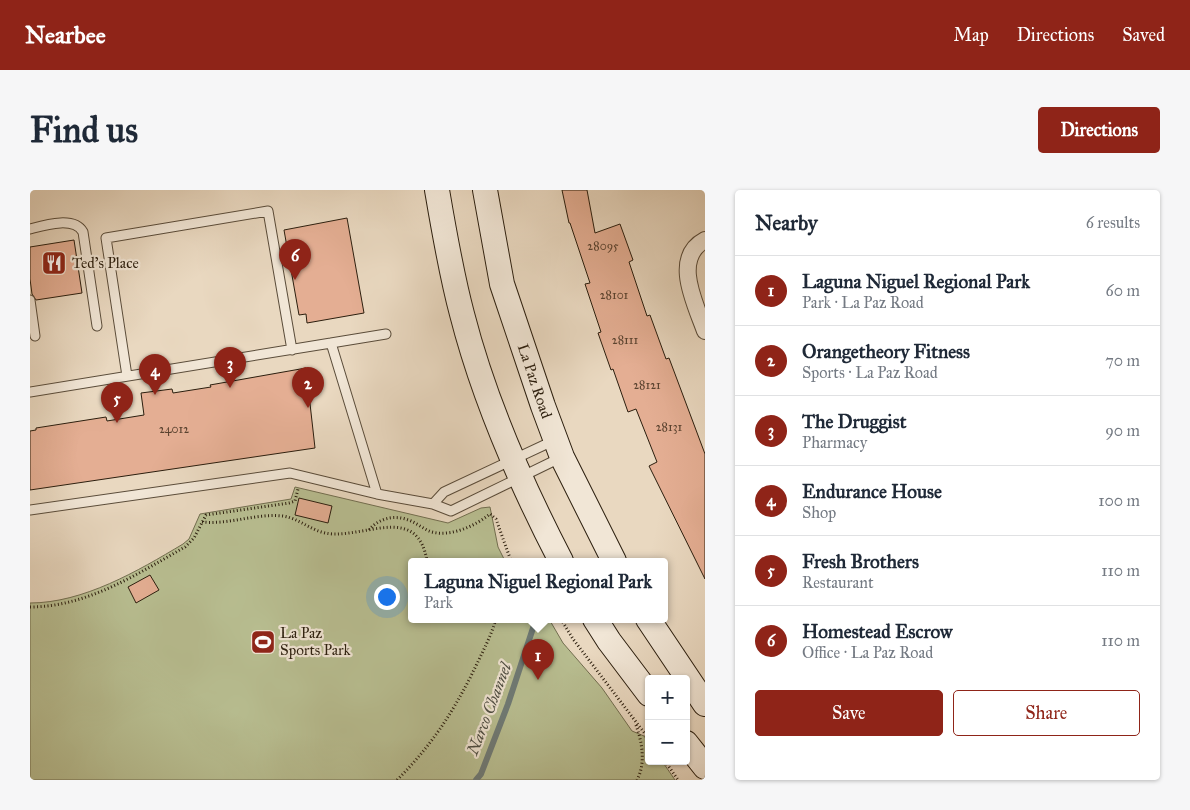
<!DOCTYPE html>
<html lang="en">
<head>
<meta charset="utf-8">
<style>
	body { margin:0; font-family:"IM FELL Great Primer",serif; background:#f6f6f7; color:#1f2937 }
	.controls { position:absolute; right:15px; bottom:15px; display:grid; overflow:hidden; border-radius:5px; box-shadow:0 1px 4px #0004 }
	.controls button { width:45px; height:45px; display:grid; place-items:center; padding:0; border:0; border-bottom:1px solid #e0e1e3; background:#fff; color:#1f2937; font:25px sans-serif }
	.you { position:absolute; left:356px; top:406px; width:18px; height:18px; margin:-12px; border:4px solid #fff; border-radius:50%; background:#1a73e8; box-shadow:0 0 0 8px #1a73e833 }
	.badge { display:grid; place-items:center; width:32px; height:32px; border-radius:50%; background:#8f2418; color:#fff; font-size:16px; font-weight:700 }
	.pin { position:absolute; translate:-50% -41px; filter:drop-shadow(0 1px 2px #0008) }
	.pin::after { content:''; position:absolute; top:26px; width:18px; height:15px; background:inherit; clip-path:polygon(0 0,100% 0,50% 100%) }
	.popup { position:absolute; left:378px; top:368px; width:260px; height:65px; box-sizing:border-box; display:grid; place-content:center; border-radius:5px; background:#fff; filter:drop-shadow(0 1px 4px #0005); font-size:16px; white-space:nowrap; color:#747a83 }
	.popup b { font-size:19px; color:#1f2937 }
	.popup::after { content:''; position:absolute; left:50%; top:100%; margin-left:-10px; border:10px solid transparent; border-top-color:#fff }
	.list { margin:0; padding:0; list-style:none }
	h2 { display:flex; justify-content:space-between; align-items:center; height:65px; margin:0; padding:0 20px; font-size:21px }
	h2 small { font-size:16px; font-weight:400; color:#747a83 }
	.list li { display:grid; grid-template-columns:32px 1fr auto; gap:15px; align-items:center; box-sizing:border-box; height:70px; padding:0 20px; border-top:1px solid #e0e1e3 }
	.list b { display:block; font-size:19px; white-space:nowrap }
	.list p { margin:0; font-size:16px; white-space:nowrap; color:#747a83 }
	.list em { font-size:16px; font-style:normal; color:#747a83 }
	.actions { display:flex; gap:10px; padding:15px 20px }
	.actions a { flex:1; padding:11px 0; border:1px solid #8f2418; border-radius:5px; text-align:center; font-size:18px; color:#8f2418 }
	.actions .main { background:#8f2418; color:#fff }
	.map { position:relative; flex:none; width:675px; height:590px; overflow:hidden; border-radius:5px }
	header { display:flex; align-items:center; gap:30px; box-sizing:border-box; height:70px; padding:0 25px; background:#8f2418; color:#fff }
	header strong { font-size:24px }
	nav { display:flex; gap:28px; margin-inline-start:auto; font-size:18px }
	.intro { display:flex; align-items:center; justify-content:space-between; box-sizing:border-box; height:120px; padding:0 30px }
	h1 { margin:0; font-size:35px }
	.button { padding:12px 22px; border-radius:5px; background:#8f2418; color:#fff; font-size:18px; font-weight:700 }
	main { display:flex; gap:30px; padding:0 30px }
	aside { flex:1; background:#fff; border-radius:5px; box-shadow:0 1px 4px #0004 }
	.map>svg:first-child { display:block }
	.green { fill:#b8be91; stroke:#726e50 }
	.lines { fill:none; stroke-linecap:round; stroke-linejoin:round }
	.stream { stroke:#6e7a76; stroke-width:6 }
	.building { fill:#e4ae93; stroke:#2b1e0e }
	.lane-casing { stroke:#5a4c3a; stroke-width:11 }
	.street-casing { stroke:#5a4c3a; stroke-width:18 }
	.secondary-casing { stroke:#2b1e0e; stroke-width:26 }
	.path { stroke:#2b1e0e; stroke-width:3; stroke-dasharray:1 2.5; stroke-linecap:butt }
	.lane { stroke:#f1e6d6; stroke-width:9 }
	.street { stroke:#f1e6d6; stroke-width:16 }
	.secondary { stroke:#f1e6d6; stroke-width:24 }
	.labels { text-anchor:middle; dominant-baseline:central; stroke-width:4.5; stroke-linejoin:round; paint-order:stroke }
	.number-label { font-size:12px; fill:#59422f }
	.poi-label { font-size:15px; fill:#2b1e0e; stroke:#f1e6d6; text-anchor:start }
	.street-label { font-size:15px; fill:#2b1e0e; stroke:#f1e6d6 }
	.water-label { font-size:16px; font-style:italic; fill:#4c4c42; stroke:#f1e6d6 }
</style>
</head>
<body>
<header>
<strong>Nearbee</strong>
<nav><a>Map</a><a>Directions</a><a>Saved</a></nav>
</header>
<div class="intro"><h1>Find us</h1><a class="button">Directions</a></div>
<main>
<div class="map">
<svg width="675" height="590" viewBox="0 0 675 590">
	<rect width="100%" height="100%" fill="#e9d8c0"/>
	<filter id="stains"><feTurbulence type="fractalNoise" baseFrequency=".004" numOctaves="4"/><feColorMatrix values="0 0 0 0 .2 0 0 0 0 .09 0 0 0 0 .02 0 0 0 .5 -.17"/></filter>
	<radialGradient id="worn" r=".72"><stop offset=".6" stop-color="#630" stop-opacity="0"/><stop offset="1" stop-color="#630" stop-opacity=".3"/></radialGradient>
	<path class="green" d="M 265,297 L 418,333 L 451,318 L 460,317 L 468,357 L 475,371 L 382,371 L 382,429 L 519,429 L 533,453 L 572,498 L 602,541 L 614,546 L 619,553 L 619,571 L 632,571 L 645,590 L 0,590 L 0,413 C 53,413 108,381 153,354 L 159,349 L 170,324 L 261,309 Z"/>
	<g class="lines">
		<path class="stream" d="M 446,590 L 451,584 L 478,514 L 506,429"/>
	</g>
	<path class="building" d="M 532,0 L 557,0 L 565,43 L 590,34 L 603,70 L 599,72 L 617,126 L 620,125 L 636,169 L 639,168 L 675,264 L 675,389 L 619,276 L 627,272 L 606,219 L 598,222 L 583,179 L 581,180 L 568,143 L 571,142 L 555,94 L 560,93 L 540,33 L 539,33 Z
		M 317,28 L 334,123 L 277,133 L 276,124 L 269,125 L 254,40 Z
		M 44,50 L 52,103 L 6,110 L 2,104 L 0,89 L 0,57 Z
		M 276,178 L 285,258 L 0,300 L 0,241 L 6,240 L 6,238 L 76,227 L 77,231 L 114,225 L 111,203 L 142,199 L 143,203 L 181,197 L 180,195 Z
		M 269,308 L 302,316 L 298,333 L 265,325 Z
		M 120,385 L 129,400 L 106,413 L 98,397 Z"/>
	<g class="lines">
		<defs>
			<path id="lane" d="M 0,39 C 15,35 44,26 53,42 L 67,136
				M 0,110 L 5,146
				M 301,153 L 356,144
				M 97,186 L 76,48 L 238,21 L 262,160
				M 0,202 L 301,153 L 347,304 L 403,314 L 421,321 L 532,267
				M 403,314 L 414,302 L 525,250
				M 0,320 L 260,283 L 347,304"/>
			<path id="street" d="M 675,50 C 641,68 666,115 675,141"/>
			<g id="secondary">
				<path d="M 407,0 C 414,41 421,83 432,124 C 454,210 490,292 531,371"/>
				<path id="s1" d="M 455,0 L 472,94 L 513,216 L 532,267 L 584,371"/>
				<path d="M 565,429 L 579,451 L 619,504"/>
				<path d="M 618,429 L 675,514"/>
				<path d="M 656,553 L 675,577"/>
			</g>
		</defs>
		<use href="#lane" class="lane-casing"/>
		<use href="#street" class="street-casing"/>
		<use href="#secondary" class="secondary-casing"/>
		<path class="path" d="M 172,332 C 199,335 226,323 253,326 C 272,329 282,343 303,344 C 341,345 388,316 397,371
			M 339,340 C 349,328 365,324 381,331 C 388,334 395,340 402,342 C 421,347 445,336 460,324 L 466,329 L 481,371
			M 0,417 C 57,417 107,384 155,357 L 164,348 L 176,325 L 259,313 L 265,311 L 268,299
			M 531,429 L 543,449 L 619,549
			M 606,535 C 612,552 616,573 607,590
			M 635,571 L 648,590
			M 367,590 C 400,557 420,527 441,486 C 450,467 460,449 466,429"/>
		<use href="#lane" class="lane"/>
		<use href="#street" class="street"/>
		<use href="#secondary" class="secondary"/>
	</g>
	<defs>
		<symbol id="restaurant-square" viewBox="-11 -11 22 22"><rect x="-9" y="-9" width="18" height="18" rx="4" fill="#8f2418" stroke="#f1e6d6"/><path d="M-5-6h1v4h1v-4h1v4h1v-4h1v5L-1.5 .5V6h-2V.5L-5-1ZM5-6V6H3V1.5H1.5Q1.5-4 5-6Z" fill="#fff"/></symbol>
		<symbol id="stadium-square" viewBox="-11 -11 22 22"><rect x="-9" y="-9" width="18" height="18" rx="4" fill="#8f2418" stroke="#f1e6d6"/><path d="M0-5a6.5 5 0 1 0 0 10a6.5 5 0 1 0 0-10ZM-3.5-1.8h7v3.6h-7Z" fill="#fff"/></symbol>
	</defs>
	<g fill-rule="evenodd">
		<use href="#restaurant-square" x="10" y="59" width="28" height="28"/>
		<use href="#stadium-square" x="219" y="438" width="28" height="28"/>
	</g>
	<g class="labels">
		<g class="number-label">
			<text x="573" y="56">28095</text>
			<text x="584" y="105">28101</text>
			<text x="595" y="150">28111</text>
			<text x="617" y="195">28121</text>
			<text x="639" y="237">28131</text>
			<text x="144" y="239">24012</text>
		</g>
		<g class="poi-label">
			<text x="42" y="73">Ted's Place</text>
			<text x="250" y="443">La Paz<tspan x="250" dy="17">Sports Park</tspan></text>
		</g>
		<g class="street-label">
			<text stroke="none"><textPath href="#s1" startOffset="198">La Paz Road</textPath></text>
		</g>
		<g class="water-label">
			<text transform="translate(459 519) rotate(-69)">Narco Channel</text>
		</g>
	</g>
	<rect width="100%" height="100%" filter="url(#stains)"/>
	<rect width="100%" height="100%" fill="url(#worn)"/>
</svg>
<div class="controls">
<button>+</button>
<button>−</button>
</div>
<div class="you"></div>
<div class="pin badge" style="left:508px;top:490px">1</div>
<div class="popup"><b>Laguna Niguel Regional Park</b>Park</div>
<div class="pin badge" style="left:278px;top:218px">2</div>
<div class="pin badge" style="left:200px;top:198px">3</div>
<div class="pin badge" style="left:125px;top:205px">4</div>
<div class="pin badge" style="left:87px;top:233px">5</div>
<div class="pin badge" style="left:265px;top:90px">6</div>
</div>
<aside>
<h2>Nearby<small>6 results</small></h2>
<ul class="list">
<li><span class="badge">1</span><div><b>Laguna Niguel Regional Park</b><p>Park · La Paz Road</p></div><em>60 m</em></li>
<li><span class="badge">2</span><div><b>Orangetheory Fitness</b><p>Sports · La Paz Road</p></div><em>70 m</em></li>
<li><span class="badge">3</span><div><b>The Druggist</b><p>Pharmacy</p></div><em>90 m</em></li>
<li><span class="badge">4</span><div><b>Endurance House</b><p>Shop</p></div><em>100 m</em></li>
<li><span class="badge">5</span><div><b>Fresh Brothers</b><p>Restaurant</p></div><em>110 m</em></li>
<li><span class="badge">6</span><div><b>Homestead Escrow</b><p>Office · La Paz Road</p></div><em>110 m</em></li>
</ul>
<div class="actions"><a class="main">Save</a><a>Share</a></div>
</aside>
</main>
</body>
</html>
